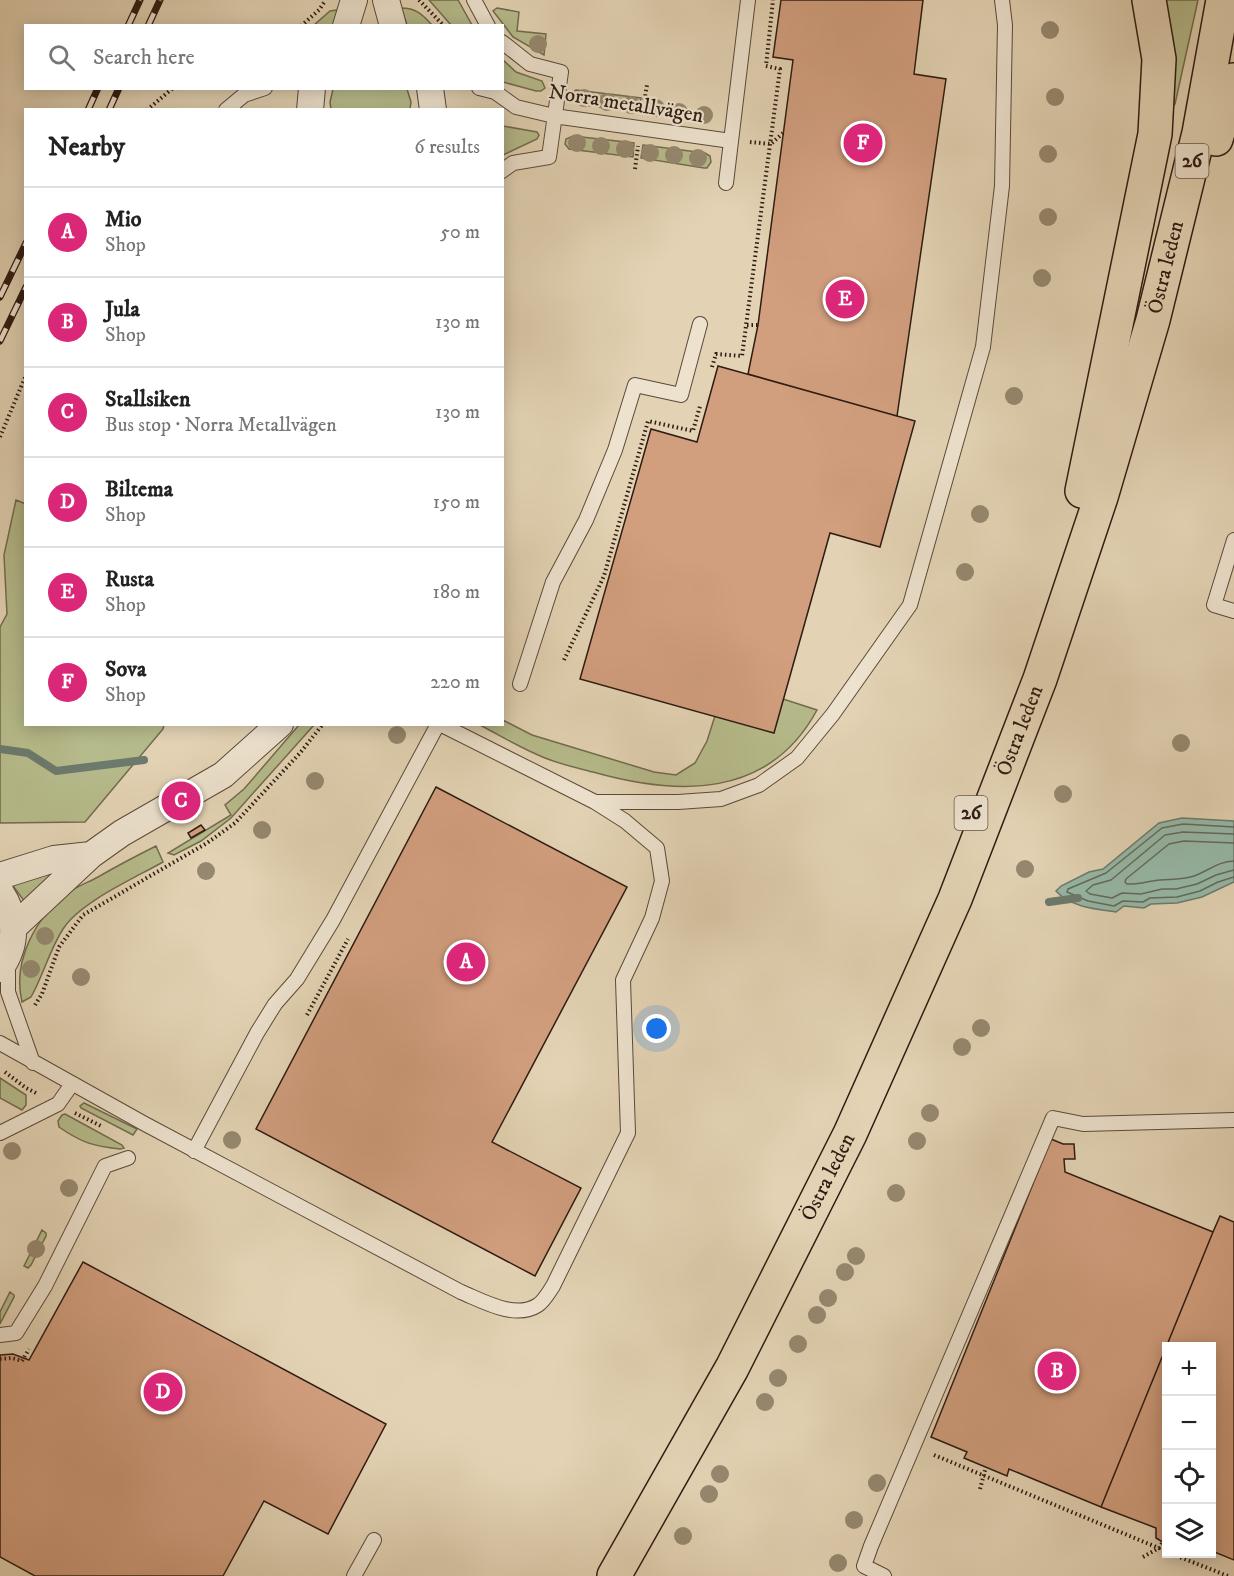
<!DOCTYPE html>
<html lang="en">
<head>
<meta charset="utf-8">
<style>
	body { margin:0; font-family:"IM FELL DW Pica",serif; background:#f2f2f2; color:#222 }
	.controls { position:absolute; right:18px; bottom:18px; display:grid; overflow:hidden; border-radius:0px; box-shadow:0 3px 15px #0003 }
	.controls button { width:54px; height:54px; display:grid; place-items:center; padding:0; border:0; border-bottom:2px solid #e0e0e0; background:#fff; color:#222; font:30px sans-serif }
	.you { position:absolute; left:657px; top:1029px; width:21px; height:21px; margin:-15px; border:4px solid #fff; border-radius:50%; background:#1a73e8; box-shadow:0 0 0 9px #1a73e833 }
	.badge { display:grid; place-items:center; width:39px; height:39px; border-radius:50%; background:#db2777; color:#fff; font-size:20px; font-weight:700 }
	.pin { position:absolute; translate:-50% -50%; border:3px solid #fff; box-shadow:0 2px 6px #0006 }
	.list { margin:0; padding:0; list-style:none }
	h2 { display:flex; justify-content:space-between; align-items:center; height:78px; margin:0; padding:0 24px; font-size:26px }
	h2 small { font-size:20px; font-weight:400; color:#767676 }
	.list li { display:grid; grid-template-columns:39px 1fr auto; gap:18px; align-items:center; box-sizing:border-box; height:90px; padding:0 24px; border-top:2px solid #e0e0e0 }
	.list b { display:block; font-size:22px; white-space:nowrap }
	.list p { margin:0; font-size:20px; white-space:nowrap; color:#767676 }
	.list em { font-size:20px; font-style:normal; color:#767676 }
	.icon { flex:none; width:33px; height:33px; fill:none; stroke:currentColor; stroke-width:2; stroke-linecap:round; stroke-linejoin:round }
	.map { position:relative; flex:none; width:1234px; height:1576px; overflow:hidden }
	.search { position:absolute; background:#fff; box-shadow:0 3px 15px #0003; left:24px; top:24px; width:480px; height:66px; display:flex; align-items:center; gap:15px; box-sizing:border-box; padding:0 21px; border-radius:0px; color:#767676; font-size:22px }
	.panel { position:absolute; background:#fff; box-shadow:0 3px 15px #0003; left:24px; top:108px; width:480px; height:618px; border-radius:0px }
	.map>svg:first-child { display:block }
	.green { fill:#b6bb8b; stroke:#726b4e; stroke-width:1.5 }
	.water { fill:#96b9a9; stroke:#6c7a6d; stroke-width:1.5 }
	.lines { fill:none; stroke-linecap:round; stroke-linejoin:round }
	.shore { stroke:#626a5e; stroke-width:1.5 }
	.stream { stroke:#6c7a6d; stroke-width:8 }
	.building { fill:#d19e7e; stroke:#2e1b12; stroke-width:1.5 }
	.lane-casing { stroke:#5b493a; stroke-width:16 }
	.street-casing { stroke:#5b493a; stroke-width:28 }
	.highway-casing { stroke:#2e1b12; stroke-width:36 }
	.path { stroke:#2e1b12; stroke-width:4; stroke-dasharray:1.5 3; stroke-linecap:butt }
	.lane { stroke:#ede2ce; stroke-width:14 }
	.street { stroke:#ede2ce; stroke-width:26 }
	.highway { stroke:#e3d3b4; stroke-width:33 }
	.rail-casing { stroke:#2e1b12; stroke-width:7 }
	.rail { stroke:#ede2ce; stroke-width:4.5; stroke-dasharray:14; stroke-linecap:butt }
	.tree { fill:#96886f }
	.labels { text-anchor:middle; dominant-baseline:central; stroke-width:4.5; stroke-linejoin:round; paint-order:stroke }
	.shield { fill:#ede2ce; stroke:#67574a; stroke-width:1.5 }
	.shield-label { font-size:20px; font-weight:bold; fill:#2e1b12 }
	.street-label { font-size:21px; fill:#2e1b12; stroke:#ede2ce }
</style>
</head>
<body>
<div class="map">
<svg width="1234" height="1576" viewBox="0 0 1234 1576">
	<rect width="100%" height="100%" fill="#e3d3b4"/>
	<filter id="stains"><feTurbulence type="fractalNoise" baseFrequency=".00333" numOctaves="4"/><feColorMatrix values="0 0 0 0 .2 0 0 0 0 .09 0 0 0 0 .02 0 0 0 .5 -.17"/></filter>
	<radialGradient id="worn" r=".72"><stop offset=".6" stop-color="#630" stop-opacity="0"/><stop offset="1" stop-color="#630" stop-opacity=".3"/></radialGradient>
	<path class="green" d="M 429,0 L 458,0 L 472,25 L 451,25 Z
		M 1163,0 L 1198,0 L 1175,104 L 1170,110 Z
		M 401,8 C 416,8 422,14 432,25 L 407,25 Z
		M 497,8 L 519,12 L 517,31 L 546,34 L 544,55 L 513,37 L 493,11 Z
		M 344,9 L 338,25 L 313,26 L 330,11 Z
		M 502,59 L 516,72 L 542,81 L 545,88 L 541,91 L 536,91 L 503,82 Z
		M 333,89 L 407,89 L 411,102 L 410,109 L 331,109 L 330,102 Z
		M 576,90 L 641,98 L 639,112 L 577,104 L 572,99 L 573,92 Z
		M 503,126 L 537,132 L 539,135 L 537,139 L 503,155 Z
		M 573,136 L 634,143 L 633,157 L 569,149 L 565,144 L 566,139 Z
		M 643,145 L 705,153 L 710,156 L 711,162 L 707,168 L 704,168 L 641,158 Z
		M 16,500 L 26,504 L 26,724 L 164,725 L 163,729 L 85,822 L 0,823 L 0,627 L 7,614 L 4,555 Z
		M 783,699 L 817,710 C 769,799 678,796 593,772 C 577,768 560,764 545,758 C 522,749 501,736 480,725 L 502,724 L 503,720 L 532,735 L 654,772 L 676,775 L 695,763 L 707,741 L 715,716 Z
		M 299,725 L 314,725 L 231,818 L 201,841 L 174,855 L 168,853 L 231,815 L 225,805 L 244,789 Z
		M 156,846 L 163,862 C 135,878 80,902 63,929 C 49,951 43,976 31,997 L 22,1002 C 12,960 36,917 69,892 C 78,886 89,882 98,877 C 117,866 136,856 156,846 Z
		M 63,868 L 25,902 L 13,886 L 14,884 Z
		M 0,1078 L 26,1095 L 26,1105 L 22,1110 L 0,1098 Z
		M 84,1103 L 137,1129 L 133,1135 L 81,1108 L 80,1106 Z
		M 65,1114 L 122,1145 L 124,1148 L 120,1149 C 93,1146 82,1143 59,1127 L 58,1121 L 62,1115 Z
		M 42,1230 L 46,1233 L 46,1236 L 31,1265 L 28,1268 L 24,1266 Z
		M 10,1292 L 14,1295 L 14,1297 L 0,1324 L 0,1312 Z"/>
	<path class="water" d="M 1182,818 L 1234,821 L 1234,882 L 1202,897 L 1177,903 L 1151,904 L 1144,908 L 1124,906 L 1116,912 C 1096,909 1070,907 1056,891 L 1061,886 L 1089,872 L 1103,869 L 1159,823 Z"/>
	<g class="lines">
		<path class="shore" d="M 1234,827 L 1183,824 L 1162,828 L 1106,873 L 1068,889 L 1067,892 L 1088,901 L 1114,906 L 1123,901 L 1143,902 L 1150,898 L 1177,897 L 1200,891 L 1218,882 L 1234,877
			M 1234,834 L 1183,832 L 1165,835 L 1111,880 L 1093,885 L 1086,891 L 1090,894 L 1112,898 L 1122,893 L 1141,894 L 1162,889 L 1176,889 L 1197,884 L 1216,875 L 1234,870
			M 1234,843 L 1184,841 L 1169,844 L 1126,879 L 1125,882 L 1127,884 C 1139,885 1148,881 1160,880 C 1172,879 1182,880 1194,876 C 1208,871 1219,861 1234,861"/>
		<path class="stream" d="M 0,749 L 28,753 L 56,771 L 144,760
			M 1049,902 L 1078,898"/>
	</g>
	<path class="building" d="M 781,0 L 923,0 L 914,74 L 946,79 L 897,416 L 748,374 L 758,325 L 793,60 L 773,57 Z
		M 718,366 L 915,421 L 880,547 L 830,533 L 774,733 L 580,679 L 651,429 L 697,442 Z
		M 436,787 L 627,887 L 492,1142 L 581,1188 L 535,1276 L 256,1129 Z
		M 201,825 L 205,830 L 191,838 L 188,833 Z
		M 1051,1139 L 1063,1144 L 1074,1144 L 1075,1159 L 1064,1159 L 1065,1172 L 1213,1232 L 1101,1507 L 1009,1469 L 1007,1476 L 964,1458 L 967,1452 L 931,1437 Z
		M 1220,1216 L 1234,1222 L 1234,1560 L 1212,1551 L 1212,1346 L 1166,1346 L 1166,1544 L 1156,1538 L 1156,1528 L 1101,1507 L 1213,1232 Z
		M 83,1262 L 386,1424 L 328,1534 L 264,1501 L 223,1576 L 35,1576 L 0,1557 L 0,1355 L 13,1354 L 29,1360 Z"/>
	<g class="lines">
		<defs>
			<path id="lane" d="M 474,0 L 488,26
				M 502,42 L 530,64 L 561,72 L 549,157 L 513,163 L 502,171
				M 479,88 L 495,92 L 516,107 L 554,116 L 731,141
				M 226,110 L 244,95 L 265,88
				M 726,183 L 748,0
				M 1234,540 L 1214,605 L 1234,611
				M 520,684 L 553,582 L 586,520 L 615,450 L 635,385 L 681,395 L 700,324
				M 595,802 L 678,802 L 721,799 L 759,785 L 797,758 L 833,714 L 910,605 L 983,347 L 1002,186 L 1005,25 L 1002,0
				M 8,961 L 8,992 L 33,1063
				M 0,1043 L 145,1124 L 461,1292 C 483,1301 515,1320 538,1305 C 544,1301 549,1292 553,1286 L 628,1133 L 623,980 L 652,918 L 662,881 L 657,848 L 625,821 L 595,802 L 440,724
				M 0,1133 L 58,1104 L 72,1084
				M 194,1151 L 257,1033 L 275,1004 L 297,979 L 333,920 L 438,724
				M 0,1335 L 16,1333 L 45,1286 L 105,1166 L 128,1158
				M 354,1576 L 374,1540
				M 884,1576 L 864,1566 L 871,1546 L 1053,1118 L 1083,1124 L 1234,1120"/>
			<path id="street" d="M 386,0 L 393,26
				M 346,26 L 354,0
				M 430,88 L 433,110
				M 310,110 L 312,88
				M 0,876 L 54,859 L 91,855
				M 0,891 C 17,917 18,944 0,969
				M 14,927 L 91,855 L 122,833 L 223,775 L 280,724"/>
			<g id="highway">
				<path d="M 1216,139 L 1234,80"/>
				<path d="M 1082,491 L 1155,134 L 1159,59 L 1149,0"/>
				<path id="s1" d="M 614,1576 L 732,1368 L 850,1134 L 955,899 L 1040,679 L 1101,497 L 1153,320 L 1199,133 L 1223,0"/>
			</g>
		</defs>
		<use href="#lane" class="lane-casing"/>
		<use href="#street" class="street-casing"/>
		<use href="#highway" class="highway-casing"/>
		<path class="path" d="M 419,0 L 444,26
			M 301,26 L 319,10 L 325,1
			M 643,109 L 647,85
			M 147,110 L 173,88
			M 750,142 L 771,144 L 783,133
			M 635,169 L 638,146
			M 747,325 L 758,325
			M 712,367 L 716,354 L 742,356 L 780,69 L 766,66 L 773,0
			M 0,437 L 26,375
			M 564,660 L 604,576 L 648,421 L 693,431 L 700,406
			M 35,1005 L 42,994 L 59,947 L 83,915 L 207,843 L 235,823 L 300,753 L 323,724
			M 307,1015 L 348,939
			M 5,1072 L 26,1088 L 36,1093
			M 75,1113 L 103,1127
			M 0,1359 L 12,1358 L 22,1361 L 29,1349
			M 934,1455 L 1166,1551
			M 980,1489 L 986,1467
			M 1172,1554 L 1228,1576
			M 1143,1557 L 1159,1548 L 1162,1543"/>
		<use href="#lane" class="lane"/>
		<use href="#street" class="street"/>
		<use href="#highway" class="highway"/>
		<defs>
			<path id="rail" d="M 128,26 L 140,0
				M 148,26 L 160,0
				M 88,110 L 98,88
				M 109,110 L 119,88
				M 0,297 L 26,243
				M 0,341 L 26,287"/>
		</defs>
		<use href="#rail" class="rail-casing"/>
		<use href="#rail" class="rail"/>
	</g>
	<g class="tree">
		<circle cx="1050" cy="30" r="9"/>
		<circle cx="538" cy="44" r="9"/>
		<circle cx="1055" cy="97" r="9"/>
		<circle cx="584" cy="98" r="9"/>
		<circle cx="607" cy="102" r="9"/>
		<circle cx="631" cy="105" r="9"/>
		<circle cx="656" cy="108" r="9"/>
		<circle cx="679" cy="112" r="9"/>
		<circle cx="704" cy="115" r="9"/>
		<circle cx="577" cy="143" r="9"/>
		<circle cx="601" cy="146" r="9"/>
		<circle cx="625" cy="149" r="9"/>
		<circle cx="650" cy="153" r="9"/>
		<circle cx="1048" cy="154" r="9"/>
		<circle cx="674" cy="155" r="9"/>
		<circle cx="698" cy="158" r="9"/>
		<circle cx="1048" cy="217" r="9"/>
		<circle cx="1042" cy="278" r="9"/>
		<circle cx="1014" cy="396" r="9"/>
		<circle cx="980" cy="514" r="9"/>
		<circle cx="965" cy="572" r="9"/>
		<circle cx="397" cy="735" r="9"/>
		<circle cx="1181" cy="743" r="9"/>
		<circle cx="315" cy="781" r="9"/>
		<circle cx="1063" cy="794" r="9"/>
		<circle cx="262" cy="830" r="9"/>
		<circle cx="1025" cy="869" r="9"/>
		<circle cx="206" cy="871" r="9"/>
		<circle cx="45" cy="936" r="9"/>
		<circle cx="31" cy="969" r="9"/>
		<circle cx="81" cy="977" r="9"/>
		<circle cx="981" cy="1028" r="9"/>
		<circle cx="962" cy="1047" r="9"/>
		<circle cx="930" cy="1113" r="9"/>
		<circle cx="232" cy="1140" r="9"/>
		<circle cx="917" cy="1141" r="9"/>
		<circle cx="12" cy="1151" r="9"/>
		<circle cx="69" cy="1188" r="9"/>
		<circle cx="896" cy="1193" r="9"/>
		<circle cx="36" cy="1249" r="9"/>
		<circle cx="856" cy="1256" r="9"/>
		<circle cx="845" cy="1272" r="9"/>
		<circle cx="828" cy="1298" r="9"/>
		<circle cx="817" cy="1315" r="9"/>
		<circle cx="798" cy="1344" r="9"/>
		<circle cx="778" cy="1378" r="9"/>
		<circle cx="765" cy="1402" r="9"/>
		<circle cx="720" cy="1474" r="9"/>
		<circle cx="877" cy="1483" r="9"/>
		<circle cx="709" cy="1494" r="9"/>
		<circle cx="854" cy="1520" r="9"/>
		<circle cx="683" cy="1536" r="9"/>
		<circle cx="838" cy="1563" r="9"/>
	</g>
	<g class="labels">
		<g class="shield">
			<rect x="1175.5" y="144" width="33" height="34" rx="4.5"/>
			<rect x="954.5" y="796" width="33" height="34" rx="4.5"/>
		</g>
		<g class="shield-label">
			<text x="1192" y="161">26</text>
			<text x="971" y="813">26</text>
		</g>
		<g class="street-label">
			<text transform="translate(626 104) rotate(9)">Norra metallvägen</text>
			<text stroke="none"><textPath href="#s1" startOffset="1425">Östra leden</textPath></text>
			<text stroke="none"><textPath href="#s1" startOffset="939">Östra leden</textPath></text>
			<text stroke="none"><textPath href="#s1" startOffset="453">Östra leden</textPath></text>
		</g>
	</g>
	<rect width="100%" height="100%" filter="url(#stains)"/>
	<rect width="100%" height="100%" fill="url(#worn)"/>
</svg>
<div class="controls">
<button>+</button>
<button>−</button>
<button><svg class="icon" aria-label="locate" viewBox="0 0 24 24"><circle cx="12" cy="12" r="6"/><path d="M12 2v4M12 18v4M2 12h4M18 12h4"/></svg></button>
<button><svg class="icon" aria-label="layers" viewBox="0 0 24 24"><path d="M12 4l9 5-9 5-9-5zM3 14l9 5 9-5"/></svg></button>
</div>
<div class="you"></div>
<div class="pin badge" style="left:466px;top:962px">A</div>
<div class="pin badge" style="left:1057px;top:1371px">B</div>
<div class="pin badge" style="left:181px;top:801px">C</div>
<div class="pin badge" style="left:163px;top:1392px">D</div>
<div class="pin badge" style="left:845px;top:299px">E</div>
<div class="pin badge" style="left:863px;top:143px">F</div>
<div class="search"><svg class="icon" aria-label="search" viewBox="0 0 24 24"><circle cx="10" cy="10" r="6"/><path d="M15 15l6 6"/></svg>Search here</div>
<section class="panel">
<h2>Nearby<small>6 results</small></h2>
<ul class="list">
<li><span class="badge">A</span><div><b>Mio</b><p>Shop</p></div><em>50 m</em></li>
<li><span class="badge">B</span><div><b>Jula</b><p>Shop</p></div><em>130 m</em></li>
<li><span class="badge">C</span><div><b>Stallsiken</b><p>Bus stop · Norra Metallvägen</p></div><em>130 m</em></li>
<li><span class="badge">D</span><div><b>Biltema</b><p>Shop</p></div><em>150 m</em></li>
<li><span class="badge">E</span><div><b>Rusta</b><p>Shop</p></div><em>180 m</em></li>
<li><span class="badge">F</span><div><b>Sova</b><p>Shop</p></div><em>220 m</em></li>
</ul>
</section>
</div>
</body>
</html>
